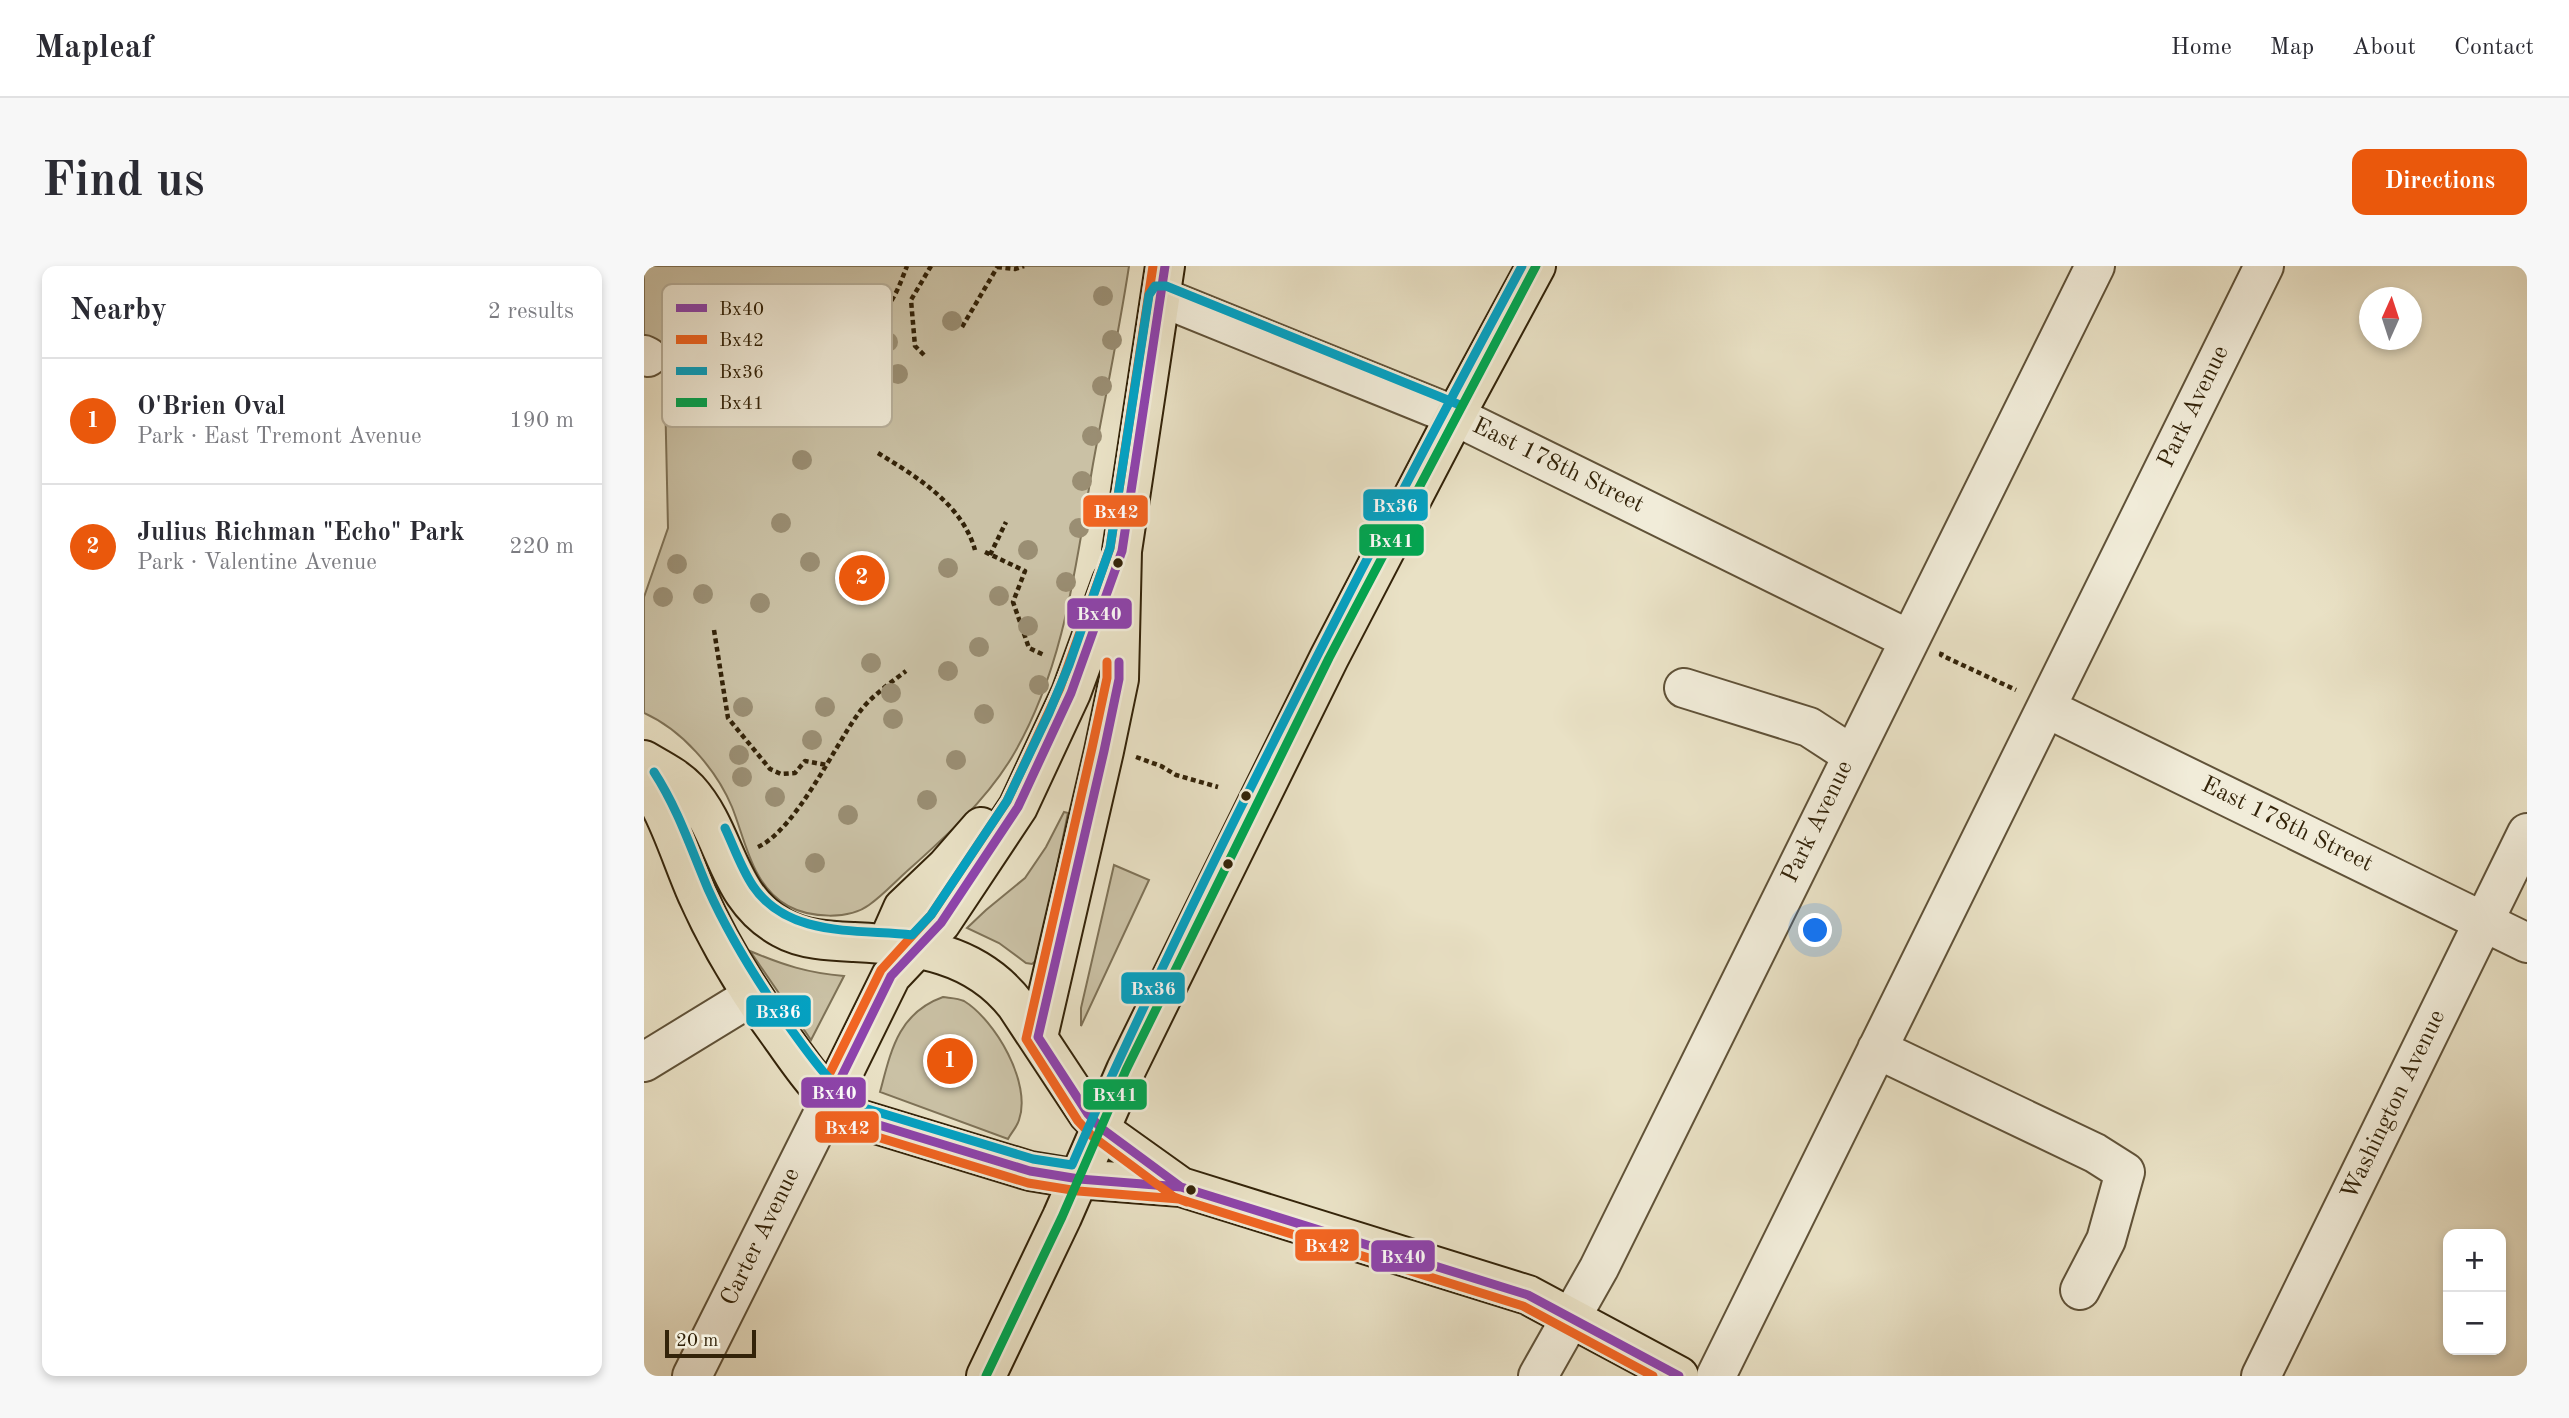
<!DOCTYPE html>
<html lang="en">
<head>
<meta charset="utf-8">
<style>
	body { margin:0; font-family:"Old Standard TT",serif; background:#f7f7f7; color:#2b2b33 }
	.controls { position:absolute; right:21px; bottom:21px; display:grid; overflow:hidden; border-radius:14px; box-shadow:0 4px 10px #0003 }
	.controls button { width:63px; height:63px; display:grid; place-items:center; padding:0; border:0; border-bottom:2px solid #e1e1e2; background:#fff; color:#2b2b33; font:35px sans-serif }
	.compass { position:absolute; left:1715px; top:21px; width:63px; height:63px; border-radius:50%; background:#fff; box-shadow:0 4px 10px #0003; rotate:3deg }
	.scale { position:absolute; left:21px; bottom:18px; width:91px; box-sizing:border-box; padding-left:7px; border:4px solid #332309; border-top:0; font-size:19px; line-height:24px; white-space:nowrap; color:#332309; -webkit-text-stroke:5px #f1ecd9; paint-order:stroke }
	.you { position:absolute; left:1172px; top:665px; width:24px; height:24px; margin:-18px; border:5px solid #fff; border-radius:50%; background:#1a73e8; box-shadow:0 0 0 10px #1a73e833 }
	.badge { display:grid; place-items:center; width:46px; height:46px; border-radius:50%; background:#ea580c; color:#fff; font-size:23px; font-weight:700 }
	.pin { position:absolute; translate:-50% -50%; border:4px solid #fff; box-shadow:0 2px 7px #0006 }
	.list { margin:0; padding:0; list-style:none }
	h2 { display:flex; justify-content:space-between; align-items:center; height:91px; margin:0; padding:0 28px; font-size:30px }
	h2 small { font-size:23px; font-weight:400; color:#7c7c81 }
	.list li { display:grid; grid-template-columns:46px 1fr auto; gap:21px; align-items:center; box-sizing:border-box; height:126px; padding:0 28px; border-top:2px solid #e1e1e2 }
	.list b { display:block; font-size:26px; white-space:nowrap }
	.list p { margin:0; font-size:23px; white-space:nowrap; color:#7c7c81 }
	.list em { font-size:23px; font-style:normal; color:#7c7c81 }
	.map { position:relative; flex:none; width:1883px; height:1110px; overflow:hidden; border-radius:14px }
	header { display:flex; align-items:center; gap:42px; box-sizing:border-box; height:98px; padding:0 35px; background:#fff; border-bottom:2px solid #e1e1e2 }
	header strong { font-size:33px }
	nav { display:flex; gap:38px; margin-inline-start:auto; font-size:24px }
	.intro { display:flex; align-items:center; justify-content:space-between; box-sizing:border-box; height:168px; padding:0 42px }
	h1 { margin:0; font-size:49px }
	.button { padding:18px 32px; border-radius:14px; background:#ea580c; color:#fff; font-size:24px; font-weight:700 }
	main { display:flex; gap:42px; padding:0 42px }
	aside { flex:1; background:#fff; border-radius:14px; box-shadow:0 4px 10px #0003 }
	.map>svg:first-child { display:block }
	.green { fill:#cac1a5; stroke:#7e7257; stroke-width:2 }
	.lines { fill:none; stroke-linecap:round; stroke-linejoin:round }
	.minor-casing { stroke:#605238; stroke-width:42 }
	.major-casing { stroke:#332309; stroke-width:42 }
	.path { stroke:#332309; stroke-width:4.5; stroke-dasharray:5 3.5; stroke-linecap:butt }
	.minor { stroke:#f1ecd9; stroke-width:38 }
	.major { stroke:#e9e1c5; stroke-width:38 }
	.bus-1-casing { stroke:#f1ecd9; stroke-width:14 }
	.bus-2-casing { stroke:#f1ecd9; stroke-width:14 }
	.bus-3-casing { stroke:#f1ecd9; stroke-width:14 }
	.bus-4-casing { stroke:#f1ecd9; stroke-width:14 }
	.bus-1 { stroke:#8e44ad; stroke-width:9 }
	.bus-2 { stroke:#f26522; stroke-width:9 }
	.bus-3 { stroke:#03a2c4; stroke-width:9 }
	.bus-4 { stroke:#00a651; stroke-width:9 }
	.tree { fill:#9a8e73 }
	.bus-dot { fill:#332309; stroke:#f1ecd9; stroke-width:2.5 }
	.labels { text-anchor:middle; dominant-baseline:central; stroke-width:5; stroke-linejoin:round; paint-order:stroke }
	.street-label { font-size:24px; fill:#332309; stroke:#f1ecd9 }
	.key { fill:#f1ecd9; stroke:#b8b09b; stroke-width:2 }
	.key-label { font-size:19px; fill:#332309 }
	.line-badge { stroke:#f1ecd9; stroke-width:2.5 }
	.badge-label { font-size:19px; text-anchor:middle; font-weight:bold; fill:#fff }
</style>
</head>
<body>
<header>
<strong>Mapleaf</strong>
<nav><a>Home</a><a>Map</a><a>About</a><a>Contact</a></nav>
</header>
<div class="intro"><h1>Find us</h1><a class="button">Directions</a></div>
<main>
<aside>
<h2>Nearby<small>2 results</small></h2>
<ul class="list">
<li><span class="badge">1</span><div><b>O'Brien Oval</b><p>Park · East Tremont Avenue</p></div><em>190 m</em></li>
<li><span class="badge">2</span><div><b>Julius Richman &quot;Echo&quot; Park</b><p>Park · Valentine Avenue</p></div><em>220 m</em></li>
</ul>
</aside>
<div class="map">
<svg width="1883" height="1110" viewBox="0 0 1883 1110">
	<rect width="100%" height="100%" fill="#e9e1c5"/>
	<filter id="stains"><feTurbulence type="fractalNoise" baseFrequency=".00286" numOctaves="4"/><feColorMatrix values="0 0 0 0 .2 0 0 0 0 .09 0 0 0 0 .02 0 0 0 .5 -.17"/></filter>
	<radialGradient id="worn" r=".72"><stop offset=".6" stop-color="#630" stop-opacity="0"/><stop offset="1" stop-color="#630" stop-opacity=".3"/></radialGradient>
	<path class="green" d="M 0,0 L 485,0 C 475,66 461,132 449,198 C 432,297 421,402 368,491 C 341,536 299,573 261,607 C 249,618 238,630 225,639 C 205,654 166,652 144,640 C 108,620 102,576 88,541 C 72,503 38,464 0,447 L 0,331 L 24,262 L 21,126 L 37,86 L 0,74 Z
		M 420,546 L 424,547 L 394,693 L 388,698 L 382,697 L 355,677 L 323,662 L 342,644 L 381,612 L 402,581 Z
		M 470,599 L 505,614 L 437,760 L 437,742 Z
		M 106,685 C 139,699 164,707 200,710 L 167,774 Z
		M 299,731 C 306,732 314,732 320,735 C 351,754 388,817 375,854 C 373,861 367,867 364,873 L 236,826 C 247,785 254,747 299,731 Z"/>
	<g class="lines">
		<defs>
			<path id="minor" d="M 517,31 L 811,150 L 1264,373
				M 0,89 L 4,91
				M 1040,422 L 1165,461 L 1208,489
				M 1402,442 L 1883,677
				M 1233,783 L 1451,887 L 1481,906 L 1462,974 L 1436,1024
				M 0,796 L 108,730
				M 48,1110 L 187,832
				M 894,1110 L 955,1002 L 1451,0
				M 1072,1110 L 1620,0
				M 1617,1110 L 1883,567"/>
			<path id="major" d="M 0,494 C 15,503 32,511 44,524 C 84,568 81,631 138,662 C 159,674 187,675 210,676 C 272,679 332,687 372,739 L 444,848 L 467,871 L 537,921
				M 0,513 C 25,548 36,589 53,628 C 76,680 104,725 137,770 C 158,800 180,833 212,852 L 386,905 L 435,913 L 537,921 L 884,1029 L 1035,1110
				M 243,678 L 259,642 L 302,601 L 337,561
				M 394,771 L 460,485 L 475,413 L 478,285 L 521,0
				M 187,832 L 247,710 L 297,657 L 374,541 L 427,427 L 468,315
				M 342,1110 L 418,951 L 482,804 L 566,633 L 685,392 L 811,150 L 892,0"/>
		</defs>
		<use href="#minor" class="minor-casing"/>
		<use href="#major" class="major-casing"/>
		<path class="path" d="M 353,1 L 371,3 L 380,0
			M 318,61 L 354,0
			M 280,89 L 271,80 L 267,34 L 287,0
			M 35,102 C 45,106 55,106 63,115 C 79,131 83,153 109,158 C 156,165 171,108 196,81 C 201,76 208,73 213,68 C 222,60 234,52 241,43 C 252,31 257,15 263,0
			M 234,187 C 273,211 318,238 331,284
			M 341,286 L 381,305 L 369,336 L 385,382 L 400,389
			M 346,289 L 362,256
			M 70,364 L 84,452 L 126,503 L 137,508 L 151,507 L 161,495 L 183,499
			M 1298,386 L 1297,389 L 1372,424
			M 492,491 L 517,500 L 532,509 L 574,521
			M 114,581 C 152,563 189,483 214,448 C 226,431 245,418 262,405"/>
		<use href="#minor" class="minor"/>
		<use href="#major" class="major"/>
		<defs>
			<path id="bus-1" d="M 521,0 L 478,285 L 427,427 L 374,541 L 297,657 L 247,710 L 187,832 L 195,841 L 212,852 L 386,905 L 435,913 L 537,921 L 884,1029 L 1035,1110
				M 475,396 L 475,413 L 460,485 L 394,771 L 444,848 L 457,862 L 537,921 L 547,924"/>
			<path id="bus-2" d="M 509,0 L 466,282 L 416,422 L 363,535 L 287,649 L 237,704 L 176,827 L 176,837 L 187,851 L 207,863 L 384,917 L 434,925 L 535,933 L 879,1040 L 1009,1110
				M 463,396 L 463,412 L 448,482 L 382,773 L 434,855 L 448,870 L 530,931 L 543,936"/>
			<path id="bus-3" d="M 10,506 C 34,543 47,583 64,623 C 86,672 115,718 146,762 C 167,791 187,820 217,841 L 389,893 L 428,899 C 484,770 546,643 609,517 C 696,343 786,171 878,0
				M 81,562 C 90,581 97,602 109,620 C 144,672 214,663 268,669 L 287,649 L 363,535 L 405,447 L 425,399 L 466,282 L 505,29 L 511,20 L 522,20 L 816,139"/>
			<path id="bus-4" d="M 342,1110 L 418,951 L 482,804 L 685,392 L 892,0"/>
		</defs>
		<use href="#bus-1" class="bus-1-casing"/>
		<use href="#bus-2" class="bus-2-casing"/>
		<use href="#bus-3" class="bus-3-casing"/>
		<use href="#bus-4" class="bus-4-casing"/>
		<use href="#bus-1" class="bus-1"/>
		<use href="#bus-2" class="bus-2"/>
		<use href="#bus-3" class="bus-3"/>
		<use href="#bus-4" class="bus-4"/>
	</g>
	<g class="tree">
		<circle cx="459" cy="30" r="10"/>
		<circle cx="308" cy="55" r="10"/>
		<circle cx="468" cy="74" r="10"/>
		<circle cx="244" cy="76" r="10"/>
		<circle cx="254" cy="108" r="10"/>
		<circle cx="458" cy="120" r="10"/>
		<circle cx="448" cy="170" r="10"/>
		<circle cx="158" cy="194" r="10"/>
		<circle cx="438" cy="215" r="10"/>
		<circle cx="137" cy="257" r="10"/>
		<circle cx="435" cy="262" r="10"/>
		<circle cx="384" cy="284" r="10"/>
		<circle cx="166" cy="296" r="10"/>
		<circle cx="33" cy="298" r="10"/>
		<circle cx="304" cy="302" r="10"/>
		<circle cx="422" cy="316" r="10"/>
		<circle cx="59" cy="328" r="10"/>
		<circle cx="355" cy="330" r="10"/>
		<circle cx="19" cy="331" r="10"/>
		<circle cx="116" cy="337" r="10"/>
		<circle cx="384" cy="360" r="10"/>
		<circle cx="335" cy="381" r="10"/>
		<circle cx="227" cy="397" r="10"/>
		<circle cx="304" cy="405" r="10"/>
		<circle cx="395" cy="419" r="10"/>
		<circle cx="247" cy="427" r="10"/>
		<circle cx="99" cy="441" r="10"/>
		<circle cx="181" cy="441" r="10"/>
		<circle cx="340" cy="448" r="10"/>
		<circle cx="249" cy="453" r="10"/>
		<circle cx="168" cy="474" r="10"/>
		<circle cx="95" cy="489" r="10"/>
		<circle cx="312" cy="494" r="10"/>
		<circle cx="98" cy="511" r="10"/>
		<circle cx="131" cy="531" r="10"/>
		<circle cx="283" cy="534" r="10"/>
		<circle cx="204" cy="549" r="10"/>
		<circle cx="171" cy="597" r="10"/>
	</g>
	<g class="bus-dot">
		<circle cx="474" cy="297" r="6"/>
		<circle cx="602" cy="530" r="6"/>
		<circle cx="584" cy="598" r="6"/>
		<circle cx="547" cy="924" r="6"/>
	</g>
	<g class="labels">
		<g class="street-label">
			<text transform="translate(1550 141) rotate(-64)">Park Avenue</text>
			<text transform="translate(914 200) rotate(26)">East 178th Street</text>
			<text transform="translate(1174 556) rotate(-64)">Park Avenue</text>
			<text transform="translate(1643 559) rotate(26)">East 178th Street</text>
			<text transform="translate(1750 839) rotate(-64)">Washington Avenue</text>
			<text transform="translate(117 971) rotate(-64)">Carter Avenue</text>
		</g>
	</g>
	<rect x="18" y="18" width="230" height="143" rx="10" class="key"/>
	<rect x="32" y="38" width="31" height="8" fill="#8e44ad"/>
	<rect x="32" y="69" width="31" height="9" fill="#f26522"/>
	<rect x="32" y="101" width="31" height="8" fill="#03a2c4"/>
	<rect x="32" y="132" width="31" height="9" fill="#00a651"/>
	<g class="key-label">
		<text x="75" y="49">Bx40</text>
		<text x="75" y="80">Bx42</text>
		<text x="75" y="112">Bx36</text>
		<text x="75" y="143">Bx41</text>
	</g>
	<g class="line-badge">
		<rect x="718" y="222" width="67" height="34" rx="7" fill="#03a2c4"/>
		<rect x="438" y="228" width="67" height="34" rx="7" fill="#f26522"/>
		<rect x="714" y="257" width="67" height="34" rx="7" fill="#00a651"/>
		<rect x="422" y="331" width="67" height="33" rx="7" fill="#8e44ad"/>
		<rect x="476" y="705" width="66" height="34" rx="7" fill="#03a2c4"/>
		<rect x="101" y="728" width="67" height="34" rx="7" fill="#03a2c4"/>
		<rect x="156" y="810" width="67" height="33" rx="7" fill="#8e44ad"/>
		<rect x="438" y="812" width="66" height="33" rx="7" fill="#00a651"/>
		<rect x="170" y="844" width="66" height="34" rx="7" fill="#f26522"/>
		<rect x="650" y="962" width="66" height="34" rx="7" fill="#f26522"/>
		<rect x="726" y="973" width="66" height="34" rx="7" fill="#8e44ad"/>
	</g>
	<g class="badge-label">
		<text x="751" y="246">Bx36</text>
		<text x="472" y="252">Bx42</text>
		<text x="747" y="281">Bx41</text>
		<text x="455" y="354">Bx40</text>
		<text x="509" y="729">Bx36</text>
		<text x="134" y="752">Bx36</text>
		<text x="190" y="833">Bx40</text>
		<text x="471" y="835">Bx41</text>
		<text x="203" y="868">Bx42</text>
		<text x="683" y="986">Bx42</text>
		<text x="759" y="997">Bx40</text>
	</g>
	<rect width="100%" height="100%" filter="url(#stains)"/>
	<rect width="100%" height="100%" fill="url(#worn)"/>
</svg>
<div class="controls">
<button>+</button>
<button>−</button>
</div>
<svg class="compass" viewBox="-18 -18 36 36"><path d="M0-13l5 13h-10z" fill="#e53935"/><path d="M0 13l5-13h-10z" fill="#7c7c81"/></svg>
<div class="scale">20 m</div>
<div class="you"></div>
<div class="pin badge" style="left:306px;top:795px">1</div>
<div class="pin badge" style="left:218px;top:312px">2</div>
</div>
</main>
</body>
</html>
